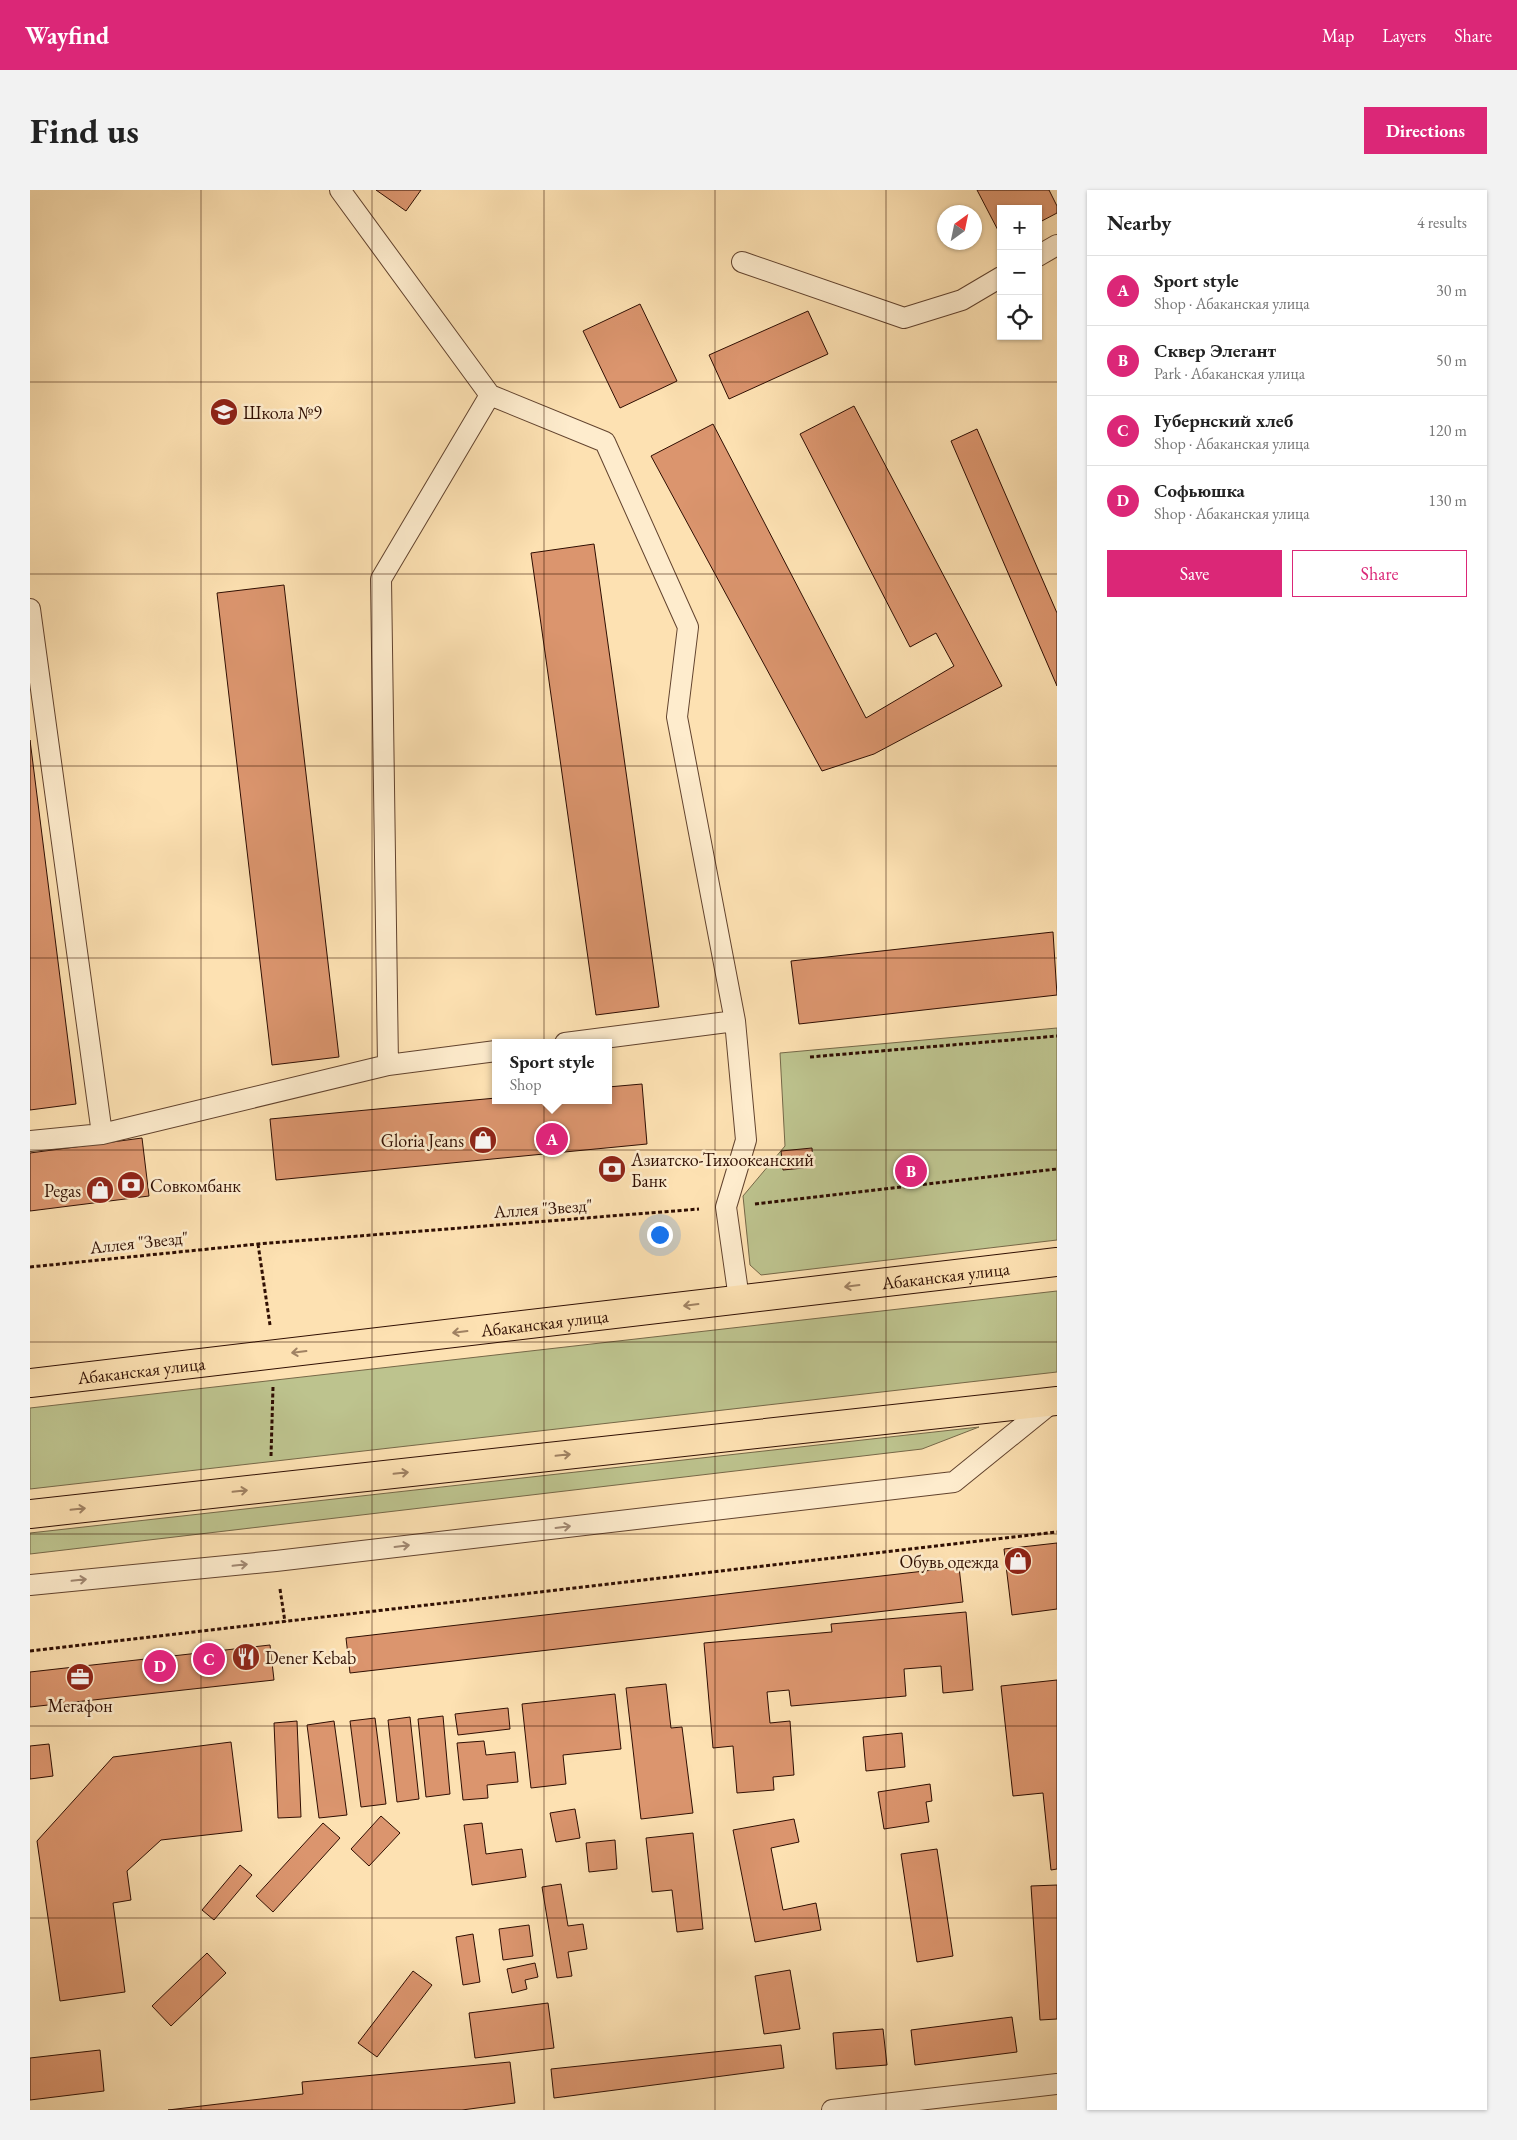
<!DOCTYPE html>
<html lang="en">
<head>
<meta charset="utf-8">
<style>
	body { margin:0; font-family:"EB Garamond",serif; background:#f2f2f2; color:#222 }
	.controls { position:absolute; right:15px; top:15px; display:grid; overflow:hidden; border-radius:0px; box-shadow:0 1px 4px #0004 }
	.controls button { width:45px; height:45px; display:grid; place-items:center; padding:0; border:0; border-bottom:1px solid #e0e0e0; background:#fff; color:#222; font:25px sans-serif }
	.compass { position:absolute; left:907px; top:15px; width:45px; height:45px; border-radius:50%; background:#fff; box-shadow:0 1px 4px #0004; rotate:33deg }
	.you { position:absolute; left:629px; top:1044px; width:18px; height:18px; margin:-12px; border:4px solid #fff; border-radius:50%; background:#1a73e8; box-shadow:0 0 0 8px #1a73e833 }
	.badge { display:grid; place-items:center; width:32px; height:32px; border-radius:50%; background:#db2777; color:#fff; font-size:16px; font-weight:700 }
	.pin { position:absolute; translate:-50% -50%; border:2px solid #fff; box-shadow:0 1px 5px #0006 }
	.popup { position:absolute; left:462px; top:849px; width:120px; height:65px; box-sizing:border-box; display:grid; place-content:center; border-radius:0px; background:#fff; filter:drop-shadow(0 1px 4px #0005); font-size:16px; white-space:nowrap; color:#767676 }
	.popup b { font-size:19px; color:#222 }
	.popup::after { content:''; position:absolute; left:50%; top:100%; margin-left:-10px; border:10px solid transparent; border-top-color:#fff }
	.list { margin:0; padding:0; list-style:none }
	h2 { display:flex; justify-content:space-between; align-items:center; height:65px; margin:0; padding:0 20px; font-size:21px }
	h2 small { font-size:16px; font-weight:400; color:#767676 }
	.list li { display:grid; grid-template-columns:32px 1fr auto; gap:15px; align-items:center; box-sizing:border-box; height:70px; padding:0 20px; border-top:1px solid #e0e0e0 }
	.list b { display:block; font-size:19px; white-space:nowrap }
	.list p { margin:0; font-size:16px; white-space:nowrap; color:#767676 }
	.list em { font-size:16px; font-style:normal; color:#767676 }
	.actions { display:flex; gap:10px; padding:15px 20px }
	.actions a { flex:1; padding:11px 0; border:1px solid #db2777; border-radius:0px; text-align:center; font-size:18px; color:#db2777 }
	.actions .main { background:#db2777; color:#fff }
	.icon { flex:none; width:28px; height:28px; fill:none; stroke:currentColor; stroke-width:2; stroke-linecap:round; stroke-linejoin:round }
	.map { position:relative; flex:none; width:1027px; height:1920px; overflow:hidden; border-radius:0px }
	header { display:flex; align-items:center; gap:30px; box-sizing:border-box; height:70px; padding:0 25px; background:#db2777; color:#fff }
	header strong { font-size:24px }
	nav { display:flex; gap:28px; margin-inline-start:auto; font-size:18px }
	.intro { display:flex; align-items:center; justify-content:space-between; box-sizing:border-box; height:120px; padding:0 30px }
	h1 { margin:0; font-size:35px }
	.button { padding:12px 22px; border-radius:0px; background:#db2777; color:#fff; font-size:18px; font-weight:700 }
	main { display:flex; gap:30px; padding:0 30px }
	aside { flex:1; background:#fff; border-radius:0px; box-shadow:0 1px 4px #0004 }
	.map>svg:first-child { display:block }
	.green { fill:#bdc38e; stroke:#766848 }
	.building { fill:#db956e; stroke:#2f0e02 }
	.lines { fill:none; stroke-linecap:round; stroke-linejoin:round }
	.lane-casing { stroke:#62432e; stroke-width:22 }
	.primary-casing { stroke:#2f0e02; stroke-width:30 }
	.path { stroke:#2f0e02; stroke-width:3; stroke-dasharray:4 2.5; stroke-linecap:butt }
	.lane { stroke:#feeccd; stroke-width:20 }
	.primary { stroke:#fde1b2; stroke-width:28 }
	.oneway { stroke:#a08263 }
	.oneway2 { stroke:#a18872 }
	.grid { fill:none; stroke:#2f0e02; stroke-width:1; stroke-opacity:0.55 }
	.labels { text-anchor:middle; dominant-baseline:central; stroke-width:5; stroke-linejoin:round; paint-order:stroke }
	.poi-label { font-size:18px; fill:#2f0e02; stroke:#feeccd; text-anchor:start }
	.street-label { font-size:18px; fill:#2f0e02; stroke:#feeccd }
</style>
</head>
<body>
<header>
<strong>Wayfind</strong>
<nav><a>Map</a><a>Layers</a><a>Share</a></nav>
</header>
<div class="intro"><h1>Find us</h1><a class="button">Directions</a></div>
<main>
<div class="map">
<svg width="1027" height="1920" viewBox="0 0 1027 1920">
	<rect width="100%" height="100%" fill="#fde1b2"/>
	<filter id="stains"><feTurbulence type="fractalNoise" baseFrequency=".004" numOctaves="4"/><feColorMatrix values="0 0 0 0 .2 0 0 0 0 .09 0 0 0 0 .02 0 0 0 .5 -.17"/></filter>
	<radialGradient id="worn" r=".72"><stop offset=".6" stop-color="#630" stop-opacity="0"/><stop offset="1" stop-color="#630" stop-opacity=".3"/></radialGradient>
	<path class="green" d="M 1027,838 L 1027,1050 L 731,1085 L 720,1075 L 713,1006 L 755,956 L 750,863 Z
		M 1027,1101 L 1027,1182 L 0,1299 L 0,1218 Z
		M 949,1237 L 892,1259 L 0,1364 L 0,1343 Z"/>
	<path class="building" d="M 346,0 L 391,0 L 376,21 Z
		M 947,0 L 1019,0 L 1027,16 L 1027,23 L 1008,33 L 1008,19 L 971,19 L 971,46 Z
		M 610,114 L 647,191 L 590,218 L 553,141 Z
		M 778,121 L 798,164 L 699,209 L 679,165 Z
		M 824,216 L 972,496 L 844,564 L 792,581 L 621,266 L 683,234 L 836,528 L 924,476 L 906,443 L 880,457 L 770,244 Z
		M 947,239 L 1027,423 L 1027,496 L 921,251 Z
		M 564,354 L 629,817 L 566,825 L 501,363 Z
		M 254,395 L 309,867 L 242,875 L 187,403 Z
		M 0,550 L 46,914 L 0,920 Z
		M 1023,742 L 1027,805 L 769,834 L 761,771 Z
		M 612,894 L 617,954 L 246,990 L 240,929 L 466,908 L 466,910 L 578,910 L 578,897 Z
		M 112,948 L 119,1006 L 0,1021 L 0,963 Z
		M 782,958 L 783,977 L 753,980 L 751,961 Z
		M 1027,1353 L 1027,1419 L 982,1425 L 974,1359 Z
		M 929,1377 L 933,1412 L 320,1483 L 316,1448 Z
		M 936,1422 L 943,1500 L 913,1503 L 911,1476 L 874,1479 L 876,1506 L 761,1516 L 759,1500 L 737,1502 L 740,1533 L 760,1531 L 764,1585 L 743,1587 L 744,1600 L 707,1603 L 703,1556 L 683,1558 L 674,1453 L 802,1442 L 801,1434 Z
		M 240,1455 L 244,1490 L 0,1517 L 0,1482 Z
		M 1027,1490 L 1027,1679 L 1021,1680 L 1013,1603 L 983,1606 L 971,1496 Z
		M 636,1494 L 641,1538 L 652,1537 L 663,1623 L 611,1629 L 596,1498 Z
		M 585,1504 L 591,1559 L 533,1565 L 536,1594 L 501,1598 L 492,1514 Z
		M 478,1518 L 480,1539 L 428,1545 L 425,1524 Z
		M 413,1526 L 420,1604 L 396,1607 L 388,1529 Z
		M 380,1527 L 389,1609 L 367,1612 L 358,1530 Z
		M 345,1528 L 356,1614 L 331,1617 L 320,1531 Z
		M 267,1531 L 271,1627 L 248,1628 L 244,1533 Z
		M 304,1531 L 317,1625 L 289,1628 L 277,1535 Z
		M 872,1543 L 875,1577 L 836,1581 L 833,1547 Z
		M 454,1551 L 456,1565 L 485,1562 L 488,1592 L 457,1595 L 458,1608 L 433,1610 L 427,1553 Z
		M 201,1552 L 212,1641 L 131,1650 L 97,1681 L 101,1710 L 83,1713 L 95,1802 L 30,1811 L 7,1651 L 83,1567 Z
		M 19,1554 L 23,1586 L 0,1589 L 0,1556 Z
		M 900,1594 L 902,1611 L 896,1612 L 899,1632 L 854,1639 L 848,1602 Z
		M 545,1619 L 550,1648 L 526,1652 L 520,1623 Z
		M 351,1626 L 370,1643 L 339,1676 L 321,1659 Z
		M 764,1629 L 769,1652 L 741,1658 L 753,1720 L 786,1713 L 791,1740 L 725,1752 L 703,1640 Z
		M 293,1633 L 310,1648 L 243,1722 L 226,1706 Z
		M 452,1633 L 456,1664 L 492,1659 L 496,1687 L 442,1695 L 434,1635 Z
		M 663,1643 L 673,1739 L 647,1742 L 642,1700 L 622,1702 L 616,1648 Z
		M 585,1650 L 587,1679 L 559,1682 L 556,1653 Z
		M 907,1659 L 923,1766 L 887,1772 L 871,1664 Z
		M 210,1675 L 222,1685 L 184,1730 L 172,1720 Z
		M 531,1694 L 538,1736 L 553,1734 L 557,1759 L 538,1762 L 542,1786 L 527,1788 L 512,1697 Z
		M 1027,1695 L 1027,1829 L 1010,1830 L 1001,1696 Z
		M 499,1735 L 503,1766 L 473,1770 L 469,1739 Z
		M 443,1744 L 450,1792 L 433,1795 L 426,1747 Z
		M 177,1763 L 196,1783 L 141,1836 L 122,1816 Z
		M 505,1773 L 508,1787 L 495,1790 L 497,1799 L 482,1803 L 477,1779 Z
		M 760,1780 L 770,1839 L 734,1844 L 725,1786 Z
		M 383,1781 L 402,1795 L 347,1867 L 328,1853 Z
		M 518,1813 L 524,1858 L 445,1868 L 439,1823 Z
		M 982,1827 L 987,1862 L 885,1875 L 881,1840 Z
		M 853,1839 L 857,1875 L 806,1879 L 803,1843 Z
		M 751,1855 L 754,1878 L 524,1908 L 521,1879 Z
		M 70,1860 L 74,1901 L 0,1910 L 0,1868 Z
		M 480,1872 L 485,1913 L 432,1920 L 138,1920 L 273,1904 L 272,1892 Z"/>
	<g class="lines">
		<defs>
			<path id="lane" d="M 310,0 L 460,205 L 575,252 L 658,437 L 647,527 L 705,831 L 716,950 L 696,1017 L 709,1109
				M 1008,66 L 1027,55
				M 712,72 L 874,128 L 932,110 L 971,87
				M 0,419 L 72,944
				M 535,853 L 705,831
				M 358,875 L 351,389 L 460,205
				M 0,951 L 72,944 L 358,875 L 466,861
				M 0,1395 L 246,1371 L 924,1292 L 1024,1211
				M 802,1920 L 1027,1894"/>
			<g id="primary">
				<path id="s1" d="M 0,1193 L 1027,1072"/>
				<path d="M 0,1324 L 1027,1211"/>
			</g>
		</defs>
		<use href="#lane" class="lane-casing"/>
		<use href="#primary" class="primary-casing"/>
		<path class="path" d="M 780,867 L 1027,846
			M 725,1014 L 1027,979
			M 228,1054 L 240,1135
			M 0,1077 L 228,1054 L 669,1019
			M 241,1266 L 243,1197
			M 250,1399 L 255,1432
			M 0,1461 L 1027,1342"/>
		<use href="#lane" class="lane"/>
		<use href="#primary" class="primary"/>
	</g>
	<defs><path id="oneway-shaft" d="M-6 0H5M1.5-3L5.5 0L1.5 3" fill="none" stroke-width="1.6" stroke-linecap="round" stroke-linejoin="round" transform="scale(1.25)"/></defs>
	<g class="oneway">
		<use href="#oneway-shaft" transform="translate(822 1096) rotate(173)"/>
		<use href="#oneway-shaft" transform="translate(661 1115) rotate(173)"/>
		<use href="#oneway-shaft" transform="translate(430 1142) rotate(173)"/>
		<use href="#oneway-shaft" transform="translate(269 1162) rotate(173)"/>
		<use href="#oneway-shaft" transform="translate(533 1265) rotate(-6)"/>
		<use href="#oneway-shaft" transform="translate(371 1283) rotate(-6)"/>
		<use href="#oneway-shaft" transform="translate(210 1301) rotate(-6)"/>
		<use href="#oneway-shaft" transform="translate(48 1319) rotate(-6)"/>
	</g>
	<g class="oneway2">
		<use href="#oneway-shaft" transform="translate(533 1337) rotate(-7)"/>
		<use href="#oneway-shaft" transform="translate(372 1356) rotate(-7)"/>
		<use href="#oneway-shaft" transform="translate(210 1375) rotate(-6)"/>
		<use href="#oneway-shaft" transform="translate(49 1390) rotate(-6)"/>
	</g>
	<path class="grid" d="M 171,0 L 171,1920M 342,0 L 342,1920M 514,0 L 514,1920M 685,0 L 685,1920M 856,0 L 856,1920M 0,192 L 1027,192M 0,384 L 1027,384M 0,576 L 1027,576M 0,768 L 1027,768M 0,960 L 1027,960M 0,1152 L 1027,1152M 0,1344 L 1027,1344M 0,1536 L 1027,1536M 0,1728 L 1027,1728"/>
	<defs>
		<symbol id="school-disc" viewBox="-11 -11 22 22"><circle r="9.5" fill="#8f2418" stroke="#feeccd"/><path d="M0-5L7-2L0 1L-7-2ZM-4 1L0 2.5L4 1V4Q0 6-4 4Z" fill="#fff"/></symbol>
		<symbol id="shop-disc" viewBox="-11 -11 22 22"><circle r="9.5" fill="#8f2418" stroke="#feeccd"/><path d="M-5-2.5h2.3a2.7 3.5 0 0 1 5.4 0H5L5.5 6h-11ZM-1.5-2.5h3a1.5 2.3 0 0 0-3 0Z" fill="#fff"/></symbol>
		<symbol id="bank-disc" viewBox="-11 -11 22 22"><circle r="9.5" fill="#8f2418" stroke="#feeccd"/><path d="M-6-4H6V4H-6ZM0-2.3a2.3 2.3 0 1 0 0 4.6a2.3 2.3 0 1 0 0-4.6Z" fill="#fff"/></symbol>
		<symbol id="restaurant-disc" viewBox="-11 -11 22 22"><circle r="9.5" fill="#8f2418" stroke="#feeccd"/><path d="M-5-6h1v4h1v-4h1v4h1v-4h1v5L-1.5 .5V6h-2V.5L-5-1ZM5-6V6H3V1.5H1.5Q1.5-4 5-6Z" fill="#fff"/></symbol>
		<symbol id="office-disc" viewBox="-11 -11 22 22"><circle r="9.5" fill="#8f2418" stroke="#feeccd"/><path d="M-6-3h4V-5.5h4V-3h4V5H-6ZM-1-4.5V-3h2v-1.5ZM-6 0V1H6V0Z" fill="#fff"/></symbol>
	</defs>
	<g fill-rule="evenodd">
		<use href="#school-disc" x="178" y="206" width="32" height="32"/>
		<use href="#shop-disc" x="437" y="934" width="32" height="32"/>
		<use href="#bank-disc" x="566" y="963" width="32" height="32"/>
		<use href="#bank-disc" x="85" y="979" width="32" height="32"/>
		<use href="#shop-disc" x="54" y="984" width="32" height="32"/>
		<use href="#shop-disc" x="972" y="1355" width="32" height="32"/>
		<use href="#restaurant-disc" x="200" y="1451" width="32" height="32"/>
		<use href="#office-disc" x="34" y="1471" width="32" height="32"/>
	</g>
	<g class="labels">
		<g class="poi-label">
			<text x="213" y="222">Школа №9</text>
			<text x="434" y="950" text-anchor="end">Gloria Jeans</text>
			<text x="601" y="969">Азиатско-Тихоокеанский<tspan x="601" dy="21">Банк</tspan></text>
			<text x="120" y="995">Совкомбанк</text>
			<text x="51" y="1000" text-anchor="end">Pegas</text>
			<text x="969" y="1371" text-anchor="end">Обувь одежда</text>
			<text x="235" y="1467">Dener Kebab</text>
			<text x="50" y="1515" text-anchor="middle">Мегафон</text>
		</g>
		<g class="street-label">
			<text transform="translate(513 1018) rotate(-4)">Аллея "Звезд"</text>
			<text transform="translate(109 1052) rotate(-6)">Аллея "Звезд"</text>
			<text stroke="none"><textPath href="#s1" startOffset="922">Абаканская улица</textPath></text>
			<text stroke="none"><textPath href="#s1" startOffset="518">Абаканская улица</textPath></text>
			<text stroke="none"><textPath href="#s1" startOffset="112">Абаканская улица</textPath></text>
		</g>
	</g>
	<rect width="100%" height="100%" filter="url(#stains)"/>
	<rect width="100%" height="100%" fill="url(#worn)"/>
</svg>
<div class="controls">
<button>+</button>
<button>−</button>
<button><svg class="icon" aria-label="locate" viewBox="0 0 24 24"><circle cx="12" cy="12" r="6"/><path d="M12 2v4M12 18v4M2 12h4M18 12h4"/></svg></button>
</div>
<svg class="compass" viewBox="-18 -18 36 36"><path d="M0-13l5 13h-10z" fill="#e53935"/><path d="M0 13l5-13h-10z" fill="#767676"/></svg>
<div class="you"></div>
<div class="pin badge" style="left:522px;top:949px">A</div>
<div class="popup"><b>Sport style</b>Shop</div>
<div class="pin badge" style="left:881px;top:981px">B</div>
<div class="pin badge" style="left:179px;top:1469px">C</div>
<div class="pin badge" style="left:130px;top:1476px">D</div>
</div>
<aside>
<h2>Nearby<small>4 results</small></h2>
<ul class="list">
<li><span class="badge">A</span><div><b>Sport style</b><p>Shop · Абаканская улица</p></div><em>30 m</em></li>
<li><span class="badge">B</span><div><b>Сквер Элегант</b><p>Park · Абаканская улица</p></div><em>50 m</em></li>
<li><span class="badge">C</span><div><b>Губернский хлеб</b><p>Shop · Абаканская улица</p></div><em>120 m</em></li>
<li><span class="badge">D</span><div><b>Софьюшка</b><p>Shop · Абаканская улица</p></div><em>130 m</em></li>
</ul>
<div class="actions"><a class="main">Save</a><a>Share</a></div>
</aside>
</main>
</body>
</html>
